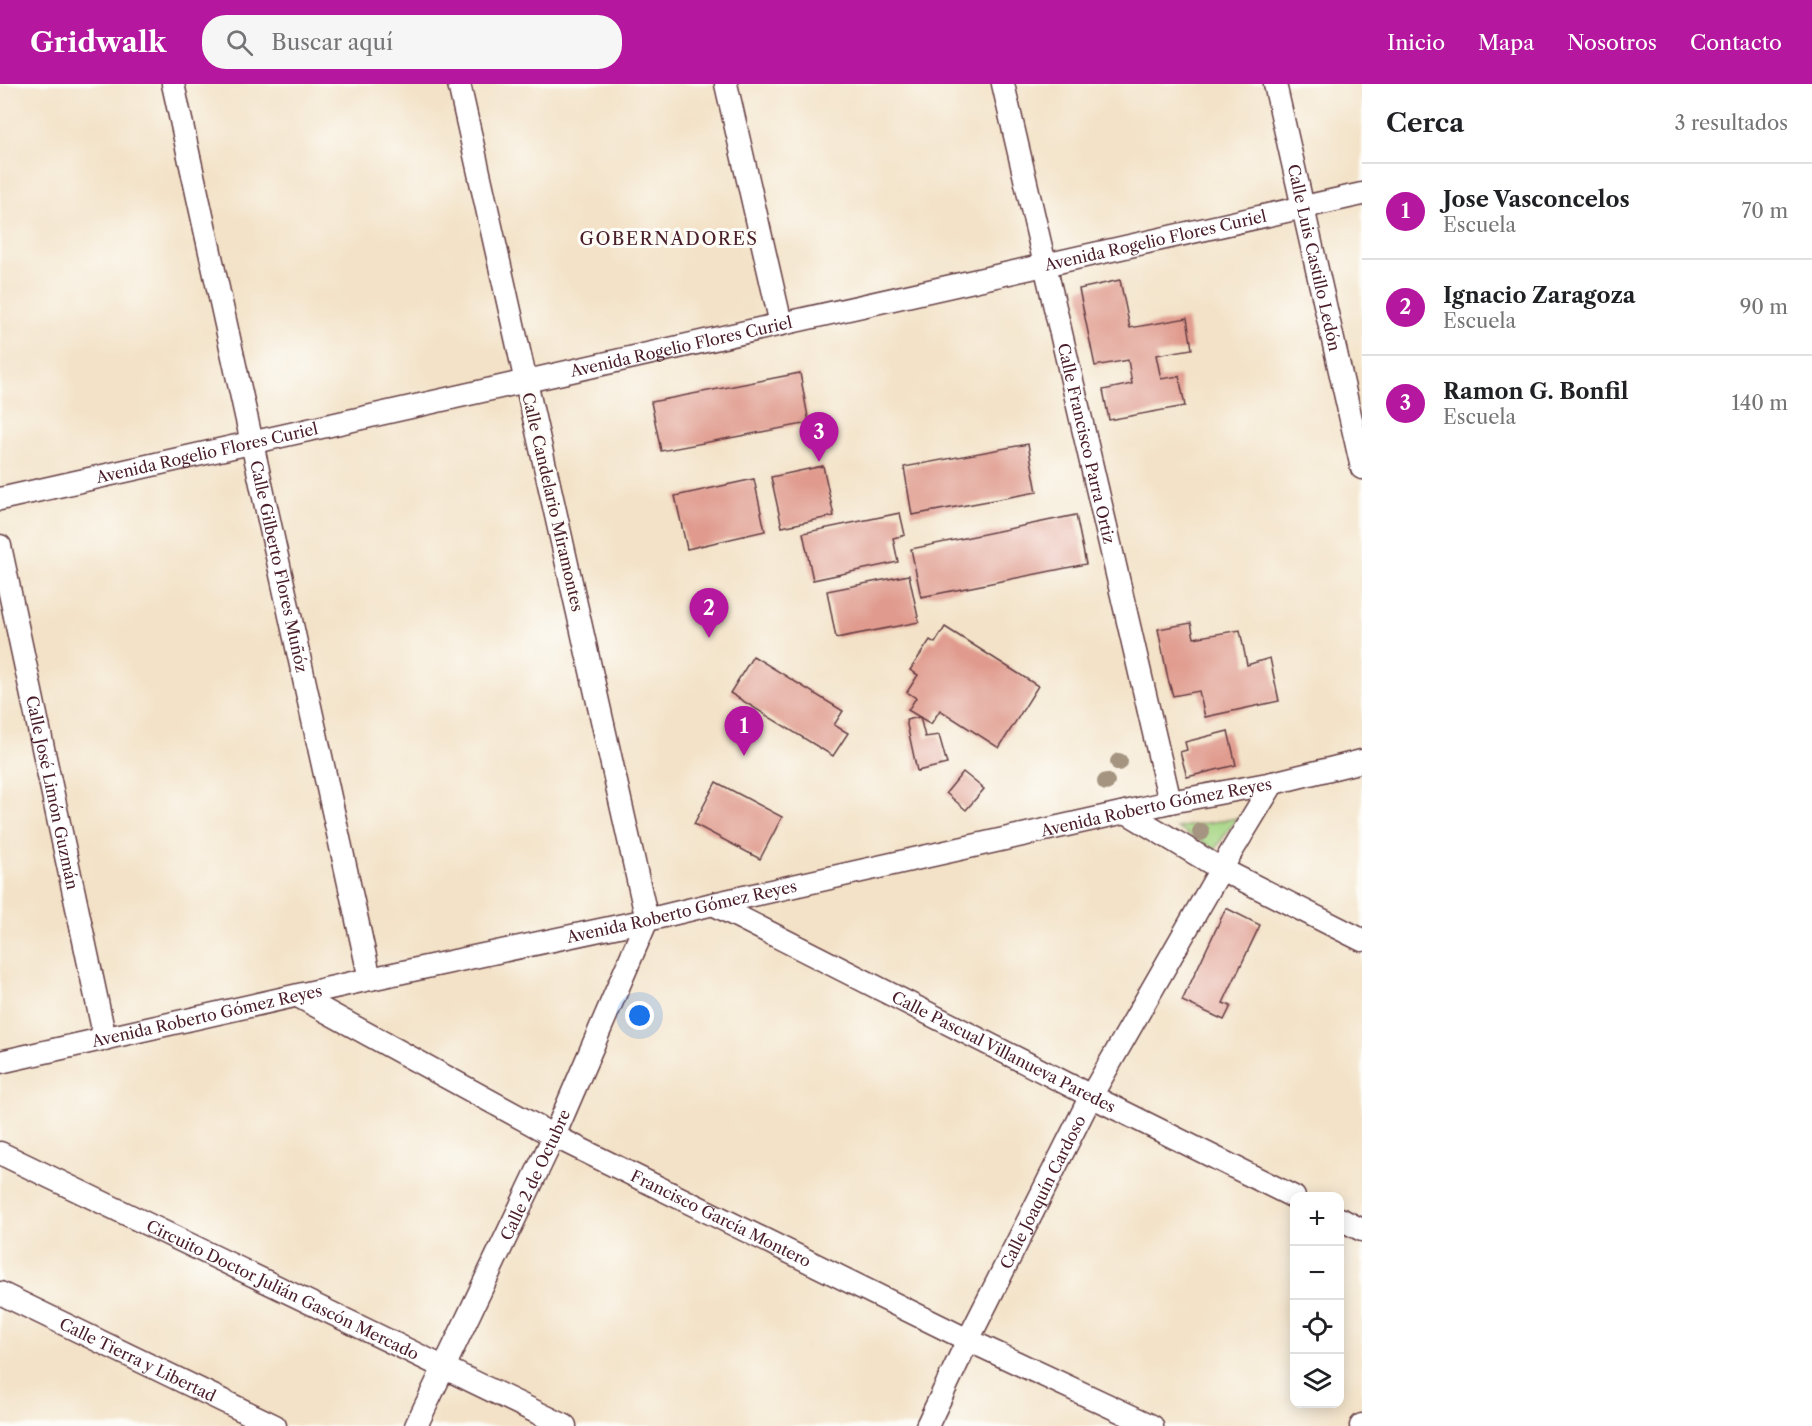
<!DOCTYPE html>
<html lang="es">
<head>
<meta charset="utf-8">
<style>
	body { margin:0; font-family:"Libre Caslon Text",serif; background:#f6f6f6; color:#202124 }
	.controls { position:absolute; right:18px; bottom:18px; display:grid; overflow:hidden; border-radius:12px; box-shadow:0 3px 15px #0003 }
	.controls button { width:54px; height:54px; display:grid; place-items:center; padding:0; border:0; border-bottom:2px solid #e0e0e0; background:#fff; color:#202124; font:30px sans-serif }
	.you { position:absolute; left:640px; top:932px; width:21px; height:21px; margin:-15px; border:4px solid #fff; border-radius:50%; background:#1a73e8; box-shadow:0 0 0 9px #1a73e833 }
	.badge { display:grid; place-items:center; width:39px; height:39px; border-radius:50%; background:#b5179e; color:#fff; font-size:20px; font-weight:700 }
	.pin { position:absolute; translate:-50% -50px; filter:drop-shadow(0 2px 3px #0008) }
	.pin::after { content:''; position:absolute; top:32px; width:21px; height:18px; background:inherit; clip-path:polygon(0 0,100% 0,50% 100%) }
	.list { margin:0; padding:0; list-style:none }
	h2 { display:flex; justify-content:space-between; align-items:center; height:78px; margin:0; padding:0 24px; font-size:26px }
	h2 small { font-size:20px; font-weight:400; color:#757577 }
	.list li { display:grid; grid-template-columns:39px 1fr auto; gap:18px; align-items:center; box-sizing:border-box; height:96px; padding:0 24px; border-top:2px solid #e0e0e0 }
	.list b { display:block; font-size:22px; white-space:nowrap }
	.list p { margin:0; font-size:20px; white-space:nowrap; color:#757577 }
	.list em { font-size:20px; font-style:normal; color:#757577 }
	.icon { flex:none; width:33px; height:33px; fill:none; stroke:currentColor; stroke-width:2; stroke-linecap:round; stroke-linejoin:round }
	.map { position:relative; flex:none; width:1362px; height:1342px; overflow:hidden }
	header { display:flex; align-items:center; gap:36px; box-sizing:border-box; height:84px; padding:0 30px; background:#b5179e; color:#fff }
	header strong { font-size:28px }
	nav { display:flex; gap:33px; margin-inline-start:auto; font-size:21px }
	.search { width:420px; height:54px; background:#f6f6f6; display:flex; align-items:center; gap:15px; box-sizing:border-box; padding:0 21px; border-radius:24px; color:#757577; font-size:22px }
	main { display:flex }
	aside { flex:1; background:#fff }
	.map>svg:first-child { display:block }
	.green { fill:#a5d583; stroke:#787a57; stroke-width:1.5 }
	.building { fill:#e09b8e }
	.lines { fill:none; stroke-linecap:round; stroke-linejoin:round }
	.street-casing { stroke:#633c42; stroke-width:25 }
	.street { stroke:#fff; stroke-width:22 }
	.tree { fill:#a59580 }
	.labels { text-anchor:middle; dominant-baseline:central; stroke-width:6; stroke-linejoin:round; paint-order:stroke }
	.street-label { font-size:16px; fill:#4a1f2b; stroke:#fdfcf7 }
	.neighbourhood-label { font-size:18px; letter-spacing:1.5px; fill:#4a1f2b; stroke:#fdfcf7 }
</style>
</head>
<body>
<header>
<strong>Gridwalk</strong>
<div class="search"><svg class="icon" aria-label="search" viewBox="0 0 24 24"><circle cx="10" cy="10" r="6"/><path d="M15 15l6 6"/></svg>Buscar aquí</div>
<nav><a>Inicio</a><a>Mapa</a><a>Nosotros</a><a>Contacto</a></nav>
</header>
<main>
<div class="map">
<svg width="1362" height="1342" viewBox="0 0 1362 1342">
	<rect width="100%" height="100%" fill="#fdfcf7"/>
	<filter id="ink" filterUnits="userSpaceOnUse"><feTurbulence type="fractalNoise" baseFrequency=".0167" numOctaves="2"/><feDisplacementMap in="SourceGraphic" scale="12" xChannelSelector="R" yChannelSelector="G"/><feConvolveMatrix kernelMatrix="1 2 1 2 8 2 1 2 1" color-interpolation-filters="sRGB"/></filter>
	<filter id="wash" filterUnits="userSpaceOnUse"><feTurbulence type="fractalNoise" baseFrequency=".008" numOctaves="4" result="noise"/><feDisplacementMap in="SourceGraphic" scale="24" xChannelSelector="R" yChannelSelector="G"/><feGaussianBlur stdDeviation="1.35" result="paint"/><feColorMatrix in="noise" values="0 0 0 0 0 0 0 0 0 0 0 0 0 0 0 0 0 1.4 0 .05"/><feComposite in="paint" operator="in"/></filter>
	<g filter="url(#wash)">
		<rect width="100%" height="100%" fill="#f3e2c7"/>
		<path class="green" d="M 1237,734 L 1215,765 L 1177,744 Z"/>
		<g id="blocks">
			<path class="building" d="M 1120,196 L 1130,244 L 1187,234 L 1192,265 L 1156,271 L 1161,295 L 1179,292 L 1185,322 L 1109,336 L 1103,306 L 1132,300 L 1128,276 L 1095,282 L 1079,205 Z
				M 800,289 L 809,339 L 661,367 L 651,318 Z
				M 1028,360 L 1037,408 L 912,431 L 904,383 Z
				M 823,382 L 834,432 L 782,443 L 771,393 Z
				M 754,395 L 765,447 L 687,465 L 675,412 Z
				M 900,429 L 905,451 L 893,454 L 898,478 L 813,496 L 803,449 Z
				M 1076,431 L 1086,480 L 921,513 L 911,465 Z
				M 909,491 L 919,538 L 836,554 L 827,507 Z
				M 1191,539 L 1194,554 L 1240,546 L 1247,581 L 1270,574 L 1279,617 L 1205,633 L 1199,607 L 1173,612 L 1168,595 L 1158,545 Z
				M 945,543 L 1038,602 L 999,664 L 940,626 L 931,640 L 908,626 L 916,614 L 907,608 L 918,591 L 910,586 L 930,556 L 935,559 Z
				M 753,572 L 843,627 L 834,641 L 848,649 L 833,672 L 730,609 Z
				M 920,633 L 925,653 L 939,651 L 947,680 L 917,687 L 906,636 Z
				M 1228,647 L 1236,681 L 1187,693 L 1180,668 L 1187,666 L 1185,658 Z
				M 963,688 L 984,705 L 966,726 L 946,709 Z
				M 716,698 L 782,733 L 760,775 L 694,740 Z
				M 1226,824 L 1260,841 L 1223,919 L 1231,922 L 1224,936 L 1182,917 Z"/>
		</g>
	</g>
	<g filter="url(#ink)">
		<use href="#blocks" fill-opacity="0" stroke="#633c42" stroke-width="1.5"/>
		<g class="lines">
			<defs>
				<g id="street">
					<path id="s1" d="M 173,0 L 370,895"/>
					<path d="M 726,0 L 781,240"/>
					<path id="s2" d="M 1003,0 L 1170,718"/>
					<path id="s3" d="M 1275,0 L 1362,384"/>
					<path id="s4" d="M 0,415 L 1362,110"/>
					<path id="s5" d="M 0,462 L 105,955"/>
					<path d="M 1126,728 L 1221,785 L 1362,856"/>
					<path id="s6" d="M 713,820 L 1091,1012 L 1294,1113"/>
					<path id="s7" d="M 298,912 L 554,1052 L 968,1256 L 1152,1342"/>
					<path id="s8" d="M 0,978 L 370,895 L 647,836 L 713,820 L 1170,718 L 1273,699 L 1362,677"/>
					<path id="s9" d="M 0,1069 L 565,1342"/>
					<path d="M 1340,1135 L 1362,1146"/>
					<path id="s10" d="M 0,1209 L 275,1342"/>
					<path id="s11" d="M 416,1342 L 554,1052 L 647,836 L 459,0"/>
					<path id="s12" d="M 927,1342 L 968,1256 L 1091,1012 L 1221,785 L 1273,699"/>
					<path d="M 1361,1342 L 1362,1341"/>
				</g>
			</defs>
			<use href="#street" class="street-casing"/>
			<use href="#street" class="street"/>
		</g>
		<g class="tree">
			<circle cx="1119" cy="678" r="9"/>
			<circle cx="1106" cy="698" r="9"/>
			<circle cx="1201" cy="748" r="9"/>
		</g>
	</g>
	<g class="labels">
		<g class="street-label">
			<text stroke="none"><textPath href="#s4" startOffset="1184">Avenida Rogelio Flores Curiel</textPath></text>
			<text stroke="none"><textPath href="#s3" startOffset="178">Calle Luis Castillo Ledón</textPath></text>
			<text stroke="none"><textPath href="#s4" startOffset="698">Avenida Rogelio Flores Curiel</textPath></text>
			<text stroke="none"><textPath href="#s2" startOffset="369">Calle Francisco Parra Ortiz</textPath></text>
			<text stroke="none"><textPath href="#s4" startOffset="212">Avenida Rogelio Flores Curiel</textPath></text>
			<text transform="translate(553 418) rotate(77)">Calle Candelario Miramontes</text>
			<text stroke="none"><textPath href="#s1" startOffset="494">Calle Gilberto Flores Muñóz</textPath></text>
			<text stroke="none"><textPath href="#s5" startOffset="252">Calle José Limón Guzmán</textPath></text>
			<text stroke="none"><textPath href="#s8" startOffset="1184">Avenida Roberto Gómez Reyes</textPath></text>
			<text stroke="none"><textPath href="#s8" startOffset="698">Avenida Roberto Gómez Reyes</textPath></text>
			<text stroke="none"><textPath href="#s8" startOffset="212">Avenida Roberto Gómez Reyes</textPath></text>
			<text stroke="none"><textPath href="#s6" startOffset="326">Calle Pascual Villanueva Paredes</textPath></text>
			<text stroke="none"><textPath href="#s11" startOffset="278">Calle 2 de Octubre</textPath></text>
			<text stroke="none"><textPath href="#s12" startOffset="261">Calle Joaquín Cardoso</textPath></text>
			<text stroke="none"><textPath href="#s7" startOffset="478">Francisco García Montero</textPath></text>
			<text stroke="none"><textPath href="#s9" startOffset="314">Circuito Doctor Julián Gascón Mercado</textPath></text>
			<text stroke="none"><textPath href="#s10" startOffset="153">Calle Tierra y Libertad</textPath></text>
		</g>
		<g class="neighbourhood-label">
			<text x="669" y="155">GOBERNADORES</text>
		</g>
	</g>
</svg>
<div class="controls">
<button>+</button>
<button>−</button>
<button><svg class="icon" aria-label="locate" viewBox="0 0 24 24"><circle cx="12" cy="12" r="6"/><path d="M12 2v4M12 18v4M2 12h4M18 12h4"/></svg></button>
<button><svg class="icon" aria-label="layers" viewBox="0 0 24 24"><path d="M12 4l9 5-9 5-9-5zM3 14l9 5 9-5"/></svg></button>
</div>
<div class="you"></div>
<div class="pin badge" style="left:744px;top:672px">1</div>
<div class="pin badge" style="left:709px;top:554px">2</div>
<div class="pin badge" style="left:819px;top:378px">3</div>
</div>
<aside>
<h2>Cerca<small>3 resultados</small></h2>
<ul class="list">
<li><span class="badge">1</span><div><b>Jose Vasconcelos</b><p>Escuela</p></div><em>70 m</em></li>
<li><span class="badge">2</span><div><b>Ignacio Zaragoza</b><p>Escuela</p></div><em>90 m</em></li>
<li><span class="badge">3</span><div><b>Ramon G. Bonfil</b><p>Escuela</p></div><em>140 m</em></li>
</ul>
</aside>
</main>
</body>
</html>
